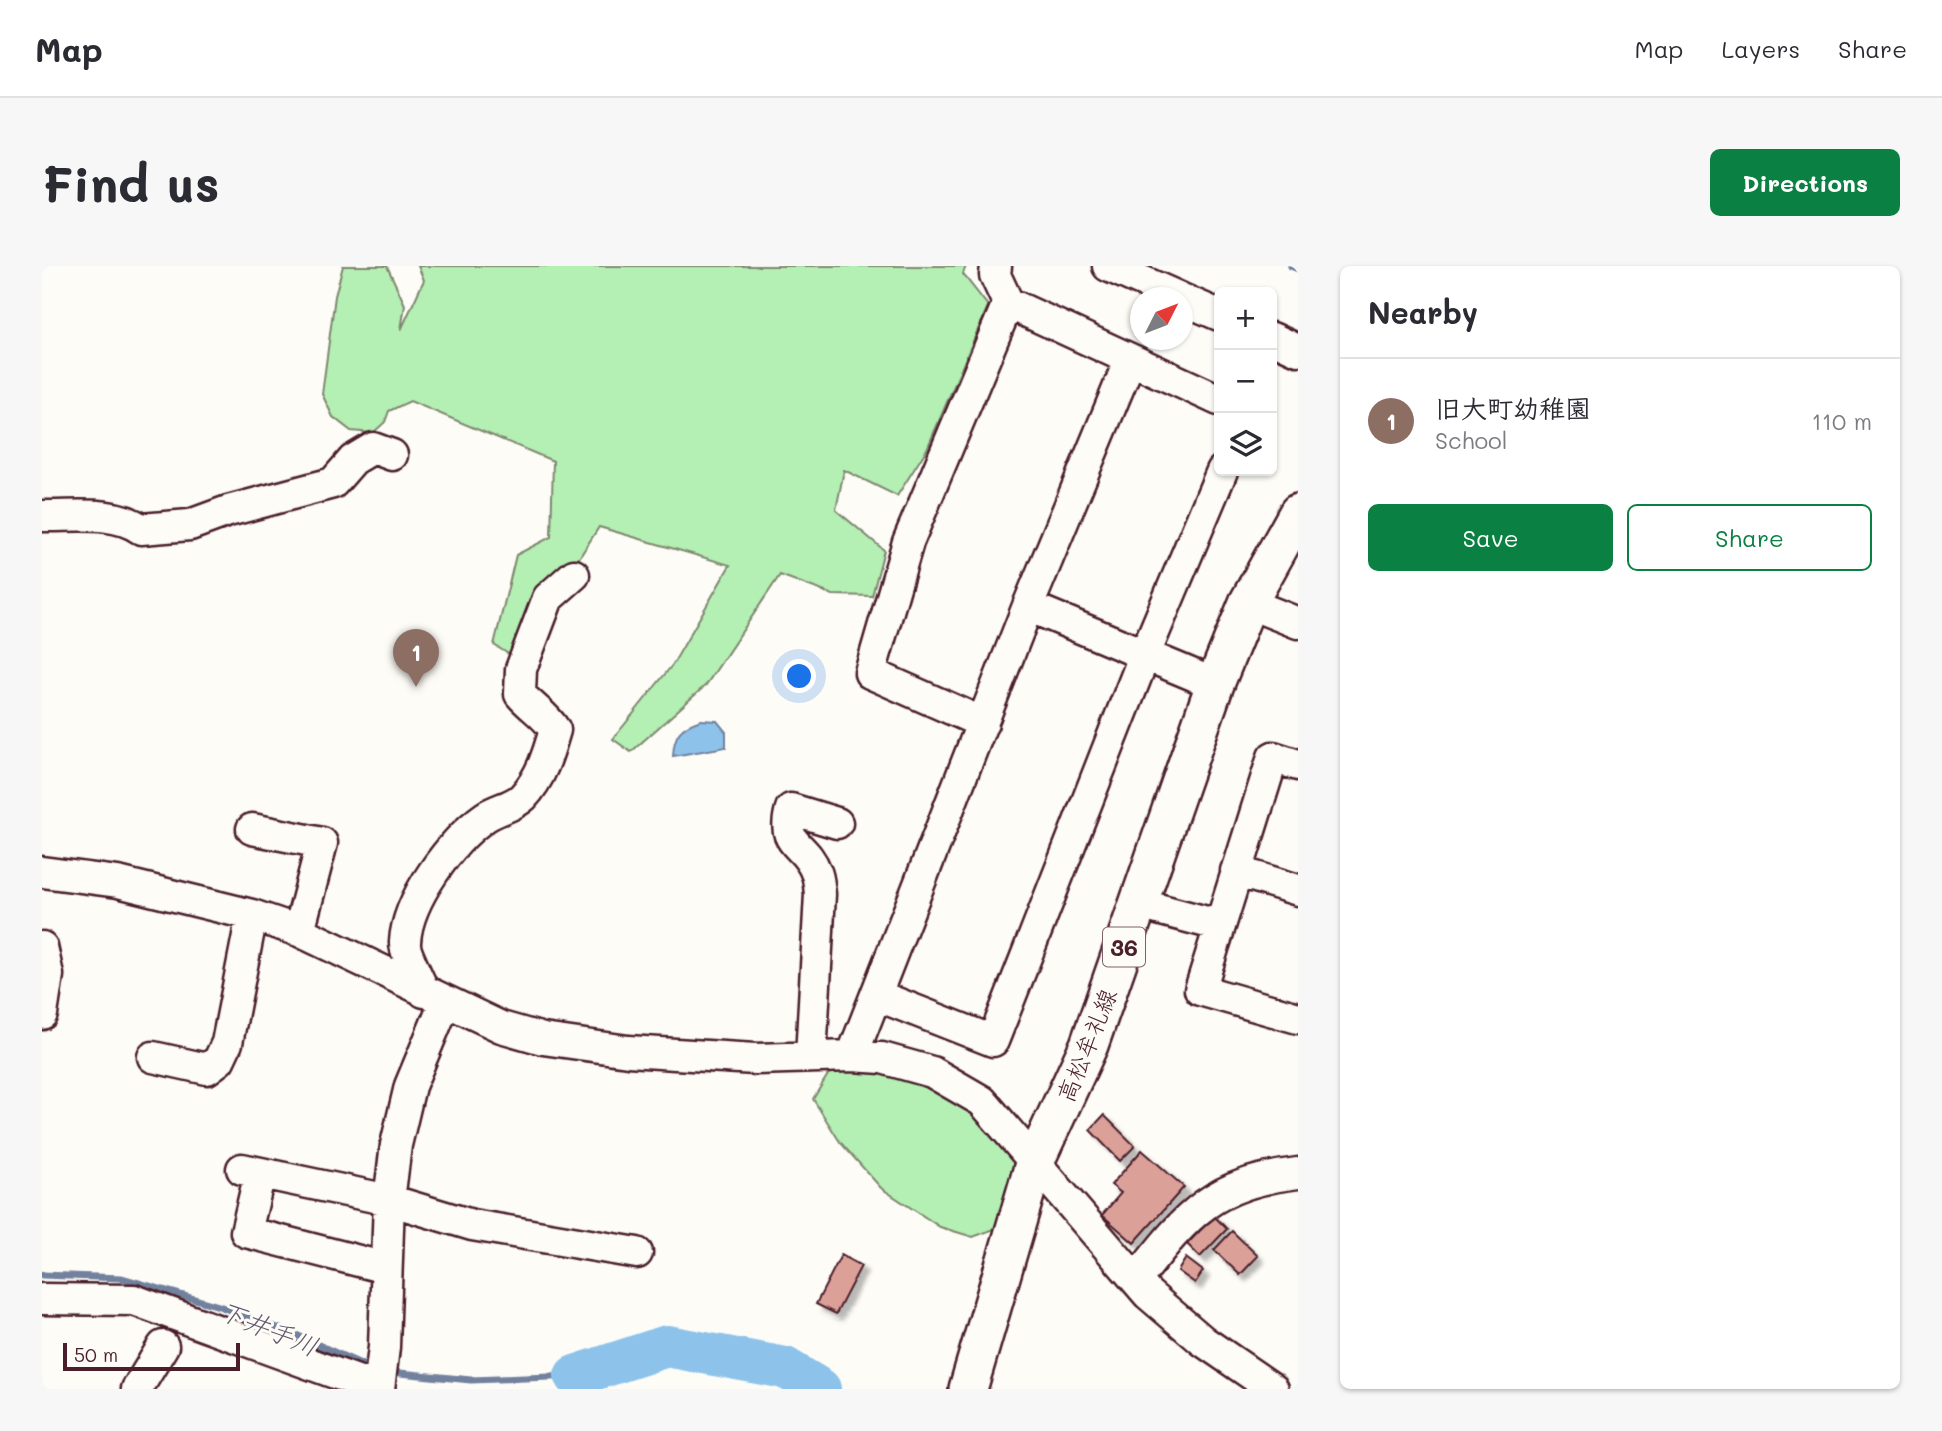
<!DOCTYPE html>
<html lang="en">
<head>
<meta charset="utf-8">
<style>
	body { margin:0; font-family:Mali,"Klee One",sans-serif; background:#f7f7f7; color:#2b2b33 }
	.controls { position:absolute; right:21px; top:21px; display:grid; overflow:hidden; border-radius:10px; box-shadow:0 2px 5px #0004 }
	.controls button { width:63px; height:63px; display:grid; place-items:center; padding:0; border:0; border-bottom:2px solid #e1e1e2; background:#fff; color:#2b2b33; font:35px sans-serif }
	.compass { position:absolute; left:1088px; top:21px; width:63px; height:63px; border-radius:50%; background:#fff; box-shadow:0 2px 5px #0004; rotate:48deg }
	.scale { position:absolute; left:21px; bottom:18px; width:177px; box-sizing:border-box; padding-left:7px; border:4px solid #4a1f2b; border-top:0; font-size:19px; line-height:24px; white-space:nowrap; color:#4a1f2b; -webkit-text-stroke:5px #fdfcf7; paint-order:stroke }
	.you { position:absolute; left:758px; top:411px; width:24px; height:24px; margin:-18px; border:5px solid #fff; border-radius:50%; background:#1a73e8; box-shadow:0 0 0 10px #1a73e833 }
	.badge { display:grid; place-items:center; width:46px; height:46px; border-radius:50%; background:#0b8043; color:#fff; font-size:23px; font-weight:700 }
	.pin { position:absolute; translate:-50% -58px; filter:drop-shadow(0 2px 4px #0008) }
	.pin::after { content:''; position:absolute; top:37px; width:24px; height:21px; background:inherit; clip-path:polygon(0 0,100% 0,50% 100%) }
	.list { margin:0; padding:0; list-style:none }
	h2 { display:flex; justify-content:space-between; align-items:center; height:91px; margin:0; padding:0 28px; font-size:30px }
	h2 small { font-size:23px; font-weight:400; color:#7c7c81 }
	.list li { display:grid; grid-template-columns:46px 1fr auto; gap:21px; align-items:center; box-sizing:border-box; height:126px; padding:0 28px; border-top:2px solid #e1e1e2 }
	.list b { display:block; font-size:26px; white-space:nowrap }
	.list p { margin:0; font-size:23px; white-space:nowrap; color:#7c7c81 }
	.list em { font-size:23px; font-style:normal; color:#7c7c81 }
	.actions { display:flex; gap:14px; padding:21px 28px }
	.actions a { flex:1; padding:16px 0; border:2px solid #0b8043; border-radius:10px; text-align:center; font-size:24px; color:#0b8043 }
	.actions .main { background:#0b8043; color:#fff }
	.icon { flex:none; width:38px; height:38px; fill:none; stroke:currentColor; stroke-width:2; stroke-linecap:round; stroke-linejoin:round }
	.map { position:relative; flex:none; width:1256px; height:1123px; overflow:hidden; border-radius:10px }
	header { display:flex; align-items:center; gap:42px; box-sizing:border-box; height:98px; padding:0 35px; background:#fff; border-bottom:2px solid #e1e1e2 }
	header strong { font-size:33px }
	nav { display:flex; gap:38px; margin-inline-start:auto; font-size:24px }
	.intro { display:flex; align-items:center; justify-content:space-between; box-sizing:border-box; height:168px; padding:0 42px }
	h1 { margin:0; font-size:49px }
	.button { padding:18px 32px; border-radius:10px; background:#0b8043; color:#fff; font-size:24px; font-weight:700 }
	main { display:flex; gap:42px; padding:0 42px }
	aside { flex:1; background:#fff; border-radius:10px; box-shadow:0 2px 5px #0004 }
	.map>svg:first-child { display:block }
	.green { fill:#b4efb4; stroke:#7f8770; stroke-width:2 }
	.water { fill:#8dc3ea; stroke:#72819e; stroke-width:2 }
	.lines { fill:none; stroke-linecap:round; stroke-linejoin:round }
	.stream { stroke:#72819e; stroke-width:7 }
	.river { stroke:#8dc3ea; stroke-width:42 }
	.building { fill:#dba199; stroke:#4a1f2b; stroke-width:2; filter:url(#shadow) }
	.minor-casing { stroke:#4a1f2b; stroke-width:35 }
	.major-casing { stroke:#4a1f2b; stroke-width:42 }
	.minor { stroke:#fdfcf7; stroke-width:30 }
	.major { stroke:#fdfcf7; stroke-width:37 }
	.labels { text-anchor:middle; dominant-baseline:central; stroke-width:6; stroke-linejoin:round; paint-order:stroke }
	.shield { fill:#fdfcf7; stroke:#806168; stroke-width:2 }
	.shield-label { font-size:23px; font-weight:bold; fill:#4a1f2b }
	.street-label { font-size:24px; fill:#4a1f2b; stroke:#fdfcf7 }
	.water-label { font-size:26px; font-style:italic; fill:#61586e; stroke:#fdfcf7 }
</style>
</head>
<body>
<header>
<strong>Map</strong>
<nav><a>Map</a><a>Layers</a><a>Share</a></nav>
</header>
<div class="intro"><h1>Find us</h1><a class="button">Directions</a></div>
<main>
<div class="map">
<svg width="1256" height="1123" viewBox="0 0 1256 1123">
	<defs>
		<filter id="shadow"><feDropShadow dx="6" dy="6" stdDeviation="2" flood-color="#0004"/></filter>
	</defs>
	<rect width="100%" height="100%" fill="#fdfcf7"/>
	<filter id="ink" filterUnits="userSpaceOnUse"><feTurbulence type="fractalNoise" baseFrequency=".0143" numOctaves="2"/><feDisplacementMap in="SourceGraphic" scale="14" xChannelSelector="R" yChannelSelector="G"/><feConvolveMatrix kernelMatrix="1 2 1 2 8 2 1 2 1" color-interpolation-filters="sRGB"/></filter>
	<g filter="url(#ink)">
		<path class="green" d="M 301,0 L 345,0 L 363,39 L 359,64 L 382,14 L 376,0 L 924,0 L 921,8 L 946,40 L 885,183 L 855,230 L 802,204 L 794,244 L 842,284 L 830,330 L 791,329 L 738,309 L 664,419 L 589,486 L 571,473 L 631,398 L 688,299 L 557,261 L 473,392 L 452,379 L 474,289 L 509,271 L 511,195 L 368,135 L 347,145 L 343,156 L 331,167 L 309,165 L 291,151 L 280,128 L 293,30 Z
			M 795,794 L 837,797 L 937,841 L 973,892 L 963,959 L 931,971 L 898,961 L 839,922 L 798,876 L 771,833 Z"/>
		<path class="water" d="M 659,454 L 675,455 L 684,466 L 684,481 L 631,490 C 632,468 638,461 659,454 Z"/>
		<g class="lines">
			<path class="stream" d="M 1249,0 L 1256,3
				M 0,1009 L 80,1012 L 177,1040 L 254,1069 L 332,1104
				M 348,1106 L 429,1114 L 533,1110"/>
			<path class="river" d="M 533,1110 L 625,1080 L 743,1102 L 778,1123"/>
		</g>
		<path class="building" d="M 1062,849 L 1093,880 L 1078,895 L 1048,864 Z
			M 1100,884 L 1142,921 L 1092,977 L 1060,949 L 1079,927 L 1069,919 Z
			M 1172,950 L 1185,963 L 1158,991 L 1145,978 Z
			M 1190,965 L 1216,990 L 1198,1009 L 1172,984 Z
			M 799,989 L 819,1000 L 794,1048 L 774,1038 Z
			M 1144,992 L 1161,1005 L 1153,1017 L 1136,1005 Z"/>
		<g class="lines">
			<defs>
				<path id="minor" d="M 954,0 L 953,9 L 966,37 L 1177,134
					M 1066,0 L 1138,32
					M 1140,33 L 1177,49
					M 1230,72 L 1256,84
					M 0,250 C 31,251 72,244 99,263 L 148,259 L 186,245 L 291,217 L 311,194 L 331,182 L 350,189
					M 1206,337 L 1256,357
					M 986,340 L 1173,418
					M 941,457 L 828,407 L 866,276 L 966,37
					M 1256,499 L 1231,491 L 1158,724 L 1256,752
					M 210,563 L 280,577 L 257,665
					M 1194,605 L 1256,624
					M 0,606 L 76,616 L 210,649 L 257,665 L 459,761 L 501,773 L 586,785 L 713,793 L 810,790 L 840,792 L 890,806 L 940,835 L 1106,1028 L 1161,1075 L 1231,1123
					M 1097,638 L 1176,659
					M 0,681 L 6,709 L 0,748
					M 382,726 C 378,715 362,686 363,676 C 365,634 409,575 443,551 C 454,543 471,541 481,531 C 499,512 506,488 513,464 C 503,448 490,442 478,428 L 479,403 L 506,332 L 532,309
					M 834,729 L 951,775 L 1103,388 L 1180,205
					M 810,790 L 986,340 L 1088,94
					M 111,791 L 165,803 L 177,794 L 185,777 L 210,649
					M 769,791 L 778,628 C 777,621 777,612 774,606 C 763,576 738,581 749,543 L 795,557
					M 200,903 L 347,934 L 430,959 L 595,987
					M 218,907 L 204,966 L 344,1002
					M 1094,1014 C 1146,948 1168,918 1256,907
					M 0,1033 L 92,1034 L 337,1123
					M 95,1123 L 121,1080
					M 337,1123 L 342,1081 L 347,934 L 354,879 L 368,820 L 403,736"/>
				<path id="major" d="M 926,1123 L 992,898 L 1047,779 L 1173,418 L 1206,337 L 1256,247"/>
			</defs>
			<use href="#minor" class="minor-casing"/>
			<use href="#major" class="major-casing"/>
			<use href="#minor" class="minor"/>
			<use href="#major" class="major"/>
		</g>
	</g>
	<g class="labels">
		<rect class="shield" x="1061" y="661.5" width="42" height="39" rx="5"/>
		<g class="shield-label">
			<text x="1082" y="681">36</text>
		</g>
		<g class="street-label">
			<text transform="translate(1044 779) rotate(-68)">高松牟礼線</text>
		</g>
		<g class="water-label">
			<text transform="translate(227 1062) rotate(22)">下井手川</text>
		</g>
	</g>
</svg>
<div class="controls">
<button>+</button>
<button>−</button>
<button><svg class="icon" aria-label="layers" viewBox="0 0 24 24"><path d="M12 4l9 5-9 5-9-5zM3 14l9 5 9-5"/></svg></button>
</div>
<svg class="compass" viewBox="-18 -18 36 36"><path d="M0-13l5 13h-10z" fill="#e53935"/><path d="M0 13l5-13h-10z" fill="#7c7c81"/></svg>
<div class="scale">50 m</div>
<div class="you"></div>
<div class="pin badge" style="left:374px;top:421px;background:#8d6e63">1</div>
</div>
<aside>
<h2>Nearby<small></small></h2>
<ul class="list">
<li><span class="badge" style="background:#8d6e63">1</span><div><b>旧大町幼稚園</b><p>School</p></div><em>110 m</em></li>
</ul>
<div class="actions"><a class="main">Save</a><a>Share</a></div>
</aside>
</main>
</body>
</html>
